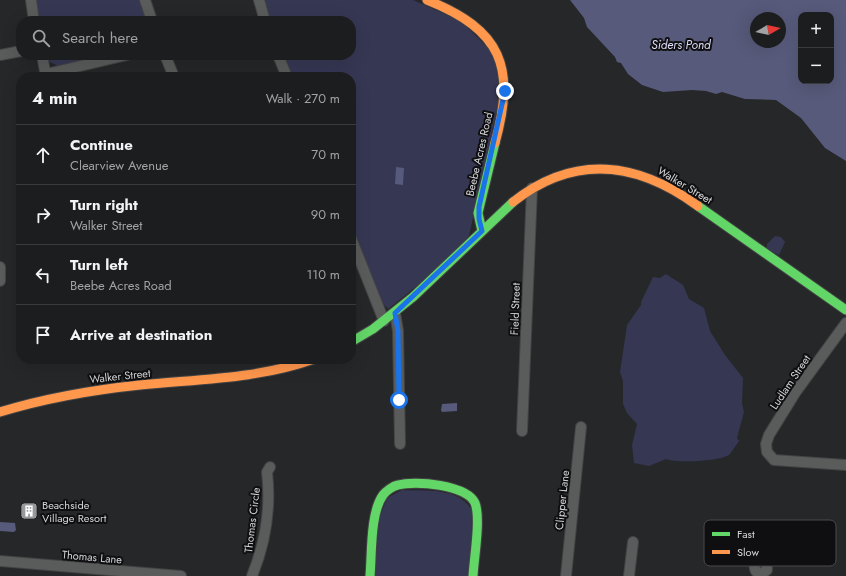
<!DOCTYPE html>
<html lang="en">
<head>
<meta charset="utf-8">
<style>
	body { margin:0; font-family:Jost,sans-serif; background:#292a2c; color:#f1f3f6 }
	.controls { position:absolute; right:12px; top:12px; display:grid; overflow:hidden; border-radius:8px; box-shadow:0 4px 16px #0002 }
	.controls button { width:36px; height:36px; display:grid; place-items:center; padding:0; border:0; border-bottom:1px solid #3a3b3d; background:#1c1d1f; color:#f1f3f6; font:20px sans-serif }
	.compass { position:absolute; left:750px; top:12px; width:36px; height:36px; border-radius:50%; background:#1c1d1f; box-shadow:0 4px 16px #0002; rotate:81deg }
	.stop { position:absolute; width:12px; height:12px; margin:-9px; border:3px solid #1a73e8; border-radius:50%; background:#fff }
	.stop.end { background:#1a73e8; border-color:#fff; box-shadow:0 1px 4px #0008 }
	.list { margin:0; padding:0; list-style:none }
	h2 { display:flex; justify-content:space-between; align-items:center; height:52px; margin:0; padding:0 16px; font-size:17px }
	h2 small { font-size:13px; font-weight:400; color:#a0a2a4 }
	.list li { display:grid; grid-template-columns:26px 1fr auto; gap:12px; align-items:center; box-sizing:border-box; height:60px; padding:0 16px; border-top:1px solid #3a3b3d }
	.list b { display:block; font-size:15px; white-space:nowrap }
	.list p { margin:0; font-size:13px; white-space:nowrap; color:#a0a2a4 }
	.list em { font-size:13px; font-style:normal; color:#a0a2a4 }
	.icon { flex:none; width:22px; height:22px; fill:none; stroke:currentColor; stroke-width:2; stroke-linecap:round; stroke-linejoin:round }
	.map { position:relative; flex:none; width:846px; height:576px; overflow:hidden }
	.search { position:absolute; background:#1c1d1f; box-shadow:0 4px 16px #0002; left:16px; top:16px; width:340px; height:44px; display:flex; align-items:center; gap:10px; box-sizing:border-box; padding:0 14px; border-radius:16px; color:#a0a2a4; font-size:15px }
	.panel { position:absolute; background:#1c1d1f; box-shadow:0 4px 16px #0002; left:16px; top:72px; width:340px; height:292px; border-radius:16px }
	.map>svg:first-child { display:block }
	.green { fill:#363753 }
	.water { fill:#575a7a; fill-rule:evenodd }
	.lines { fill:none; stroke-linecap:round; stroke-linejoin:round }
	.street-casing { stroke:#434344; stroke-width:12 }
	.fast-casing { stroke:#434344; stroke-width:11 }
	.slow-casing { stroke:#434344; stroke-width:11 }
	.street { stroke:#5a5b5b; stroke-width:10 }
	.fast { stroke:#63d668; stroke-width:9 }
	.slow { stroke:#ff974d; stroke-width:9 }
	.route { stroke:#1a73e8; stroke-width:5 }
	.labels { text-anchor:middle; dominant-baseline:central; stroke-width:4; stroke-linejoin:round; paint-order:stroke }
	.street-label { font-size:11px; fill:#d6d7da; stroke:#0f0f11 }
	.poi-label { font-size:11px; fill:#d6d7da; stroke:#0f0f11; text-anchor:start }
	.water-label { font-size:12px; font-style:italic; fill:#dcdef7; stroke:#0f0f11 }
	.key { fill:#0f0f11; stroke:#4b4b4d; stroke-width:1 }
	.key-label { font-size:11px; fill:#d6d7da }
</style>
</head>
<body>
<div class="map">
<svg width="846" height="576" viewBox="0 0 846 576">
	<rect width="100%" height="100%" fill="#262729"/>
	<path class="green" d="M 34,0 L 142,0 L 150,21 L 38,21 Z
		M 264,0 L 413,0 L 461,21 L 493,53 L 502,86 L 469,236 L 439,268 L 388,309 L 380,300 L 351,228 L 351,77 L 291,77 L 282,55 L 351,55 L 351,21 L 269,21 Z
		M 46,55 L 116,55 L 60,67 L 50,62 Z
		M 775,236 L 781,237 L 785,242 L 779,255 L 767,249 L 767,244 Z
		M 666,274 L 683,285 L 689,299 L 704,308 L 710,331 L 725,355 L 743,378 L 742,403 L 744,412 L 737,438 L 739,441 C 736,445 733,450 730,454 C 721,462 675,463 666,459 L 649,466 L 634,463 L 632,445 L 637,424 L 627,413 L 623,404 L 623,381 L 620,372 L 627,325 L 641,305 L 641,302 L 653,277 L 660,278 Z
		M 402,490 C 425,491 458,487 472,510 L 470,576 L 374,576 L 379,519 L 387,498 Z"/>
	<path class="water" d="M 570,0 L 846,0 L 846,161 L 825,148 L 801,118 L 776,100 L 745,99 L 722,92 L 716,94 L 706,91 L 692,90 L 663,92 L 642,85 L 628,74 L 621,63 L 617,62 L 615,57 L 587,27 L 584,18 ZM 801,15 L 831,15 L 831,81 L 801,81 ZM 756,18 L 780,18 L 780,42 L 756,42 Z
		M 396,167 L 404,168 L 403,185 L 395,184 Z
		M 457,403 L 457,411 L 442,412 L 441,410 L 442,404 Z
		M 0,522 L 15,523 L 16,530 L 14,532 L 0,531 Z"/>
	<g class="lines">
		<defs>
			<path id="street" d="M 31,0 L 34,21
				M 145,0 L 152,21
				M 259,0 L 265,21
				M 0,55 L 21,51
				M 42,55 L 46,77
				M 165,55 L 174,77
				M 278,55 L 287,77
				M 46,74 L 127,55
				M 351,238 L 384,321
				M 0,267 L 0,281
				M 395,313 L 398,331 L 400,444
				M 846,323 L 795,393 L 769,435 L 766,444 L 767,452 L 774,460 L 846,465
				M 522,431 L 532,188
				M 760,551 L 766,553 L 767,570 L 761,574 C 752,572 755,564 755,557 Z
				M 0,561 L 181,576
				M 252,576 C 265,544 271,507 267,472 L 270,467
				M 566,576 L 581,427
				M 629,576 L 633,542"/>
			<path id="fast" d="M 698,206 L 846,310
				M 482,231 L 478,213 L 495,143
				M 351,342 L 373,329 L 413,297 L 513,202
				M 370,576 C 372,554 370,513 383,495 C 386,491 393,486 398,485 C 415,480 467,485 475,503 C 481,518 474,558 473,576"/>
			<path id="slow" d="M 427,0 C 502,30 516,67 495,143
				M 513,202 C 575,153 638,162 698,206
				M 0,412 C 46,398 92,390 140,385 C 199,379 258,379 314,359"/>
		</defs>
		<use href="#street" class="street-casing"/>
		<use href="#fast" class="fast-casing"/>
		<use href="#slow" class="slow-casing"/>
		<use href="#street" class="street"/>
		<use href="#fast" class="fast"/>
		<use href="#slow" class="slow"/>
	</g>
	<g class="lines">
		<path class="route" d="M 399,400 L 398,331 L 395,313 L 482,231 L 479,219 L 479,207 L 505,91"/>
	</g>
	<defs>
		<symbol id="building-square" viewBox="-11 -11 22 22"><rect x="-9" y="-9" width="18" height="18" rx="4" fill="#98999c" stroke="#0f0f11"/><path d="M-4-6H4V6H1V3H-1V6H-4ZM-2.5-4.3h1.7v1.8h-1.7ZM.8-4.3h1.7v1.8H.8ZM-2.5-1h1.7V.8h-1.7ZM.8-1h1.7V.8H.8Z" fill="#fff"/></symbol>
	</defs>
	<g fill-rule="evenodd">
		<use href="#building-square" x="19" y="501" width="20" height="20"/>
	</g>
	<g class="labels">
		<g class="street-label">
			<text transform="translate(479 154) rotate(-77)">Beebe Acres Road</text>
			<text transform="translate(685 185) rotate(31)">Walker Street</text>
			<text transform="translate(515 309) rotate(-88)">Field Street</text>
			<text transform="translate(120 376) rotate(-6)">Walker Street</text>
			<text transform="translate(790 382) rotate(-56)">Ludlam Street</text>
			<text transform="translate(562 500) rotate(-84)">Clipper Lane</text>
			<text transform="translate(252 520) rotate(-83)">Thomas Circle</text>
			<text transform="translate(92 557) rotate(5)">Thomas Lane</text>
		</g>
		<g class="poi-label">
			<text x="42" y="505">Beachside<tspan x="42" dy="13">Village Resort</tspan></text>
		</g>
		<g class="water-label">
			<text x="681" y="45">Siders Pond</text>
		</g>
	</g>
	<rect x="704" y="520" width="132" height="46" rx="6" class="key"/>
	<rect x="712" y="532" width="18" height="4" fill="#63d668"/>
	<rect x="712" y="550" width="18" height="4" fill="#ff974d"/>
	<g class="key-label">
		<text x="737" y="538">Fast</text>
		<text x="737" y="556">Slow</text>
	</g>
</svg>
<div class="controls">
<button>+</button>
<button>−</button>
</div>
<svg class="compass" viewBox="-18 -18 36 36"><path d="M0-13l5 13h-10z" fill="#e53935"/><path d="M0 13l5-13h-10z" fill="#a0a2a4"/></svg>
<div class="stop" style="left:399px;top:400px"></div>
<div class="stop end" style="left:505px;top:91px"></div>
<div class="search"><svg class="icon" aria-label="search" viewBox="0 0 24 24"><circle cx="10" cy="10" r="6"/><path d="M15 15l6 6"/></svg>Search here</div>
<section class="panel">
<h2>4 min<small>Walk · 270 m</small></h2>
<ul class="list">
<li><svg class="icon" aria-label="ahead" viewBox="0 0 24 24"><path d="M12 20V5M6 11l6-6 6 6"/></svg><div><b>Continue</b><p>Clearview Avenue</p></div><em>70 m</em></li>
<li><svg class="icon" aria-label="right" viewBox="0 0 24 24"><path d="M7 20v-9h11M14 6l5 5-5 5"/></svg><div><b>Turn right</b><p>Walker Street</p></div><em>90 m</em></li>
<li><svg class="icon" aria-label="left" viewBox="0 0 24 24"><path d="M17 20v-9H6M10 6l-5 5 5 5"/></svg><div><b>Turn left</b><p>Beebe Acres Road</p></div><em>110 m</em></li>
<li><svg class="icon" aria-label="arrive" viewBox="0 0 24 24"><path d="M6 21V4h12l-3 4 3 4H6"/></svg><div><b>Arrive at destination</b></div></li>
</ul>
</section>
</div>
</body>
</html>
